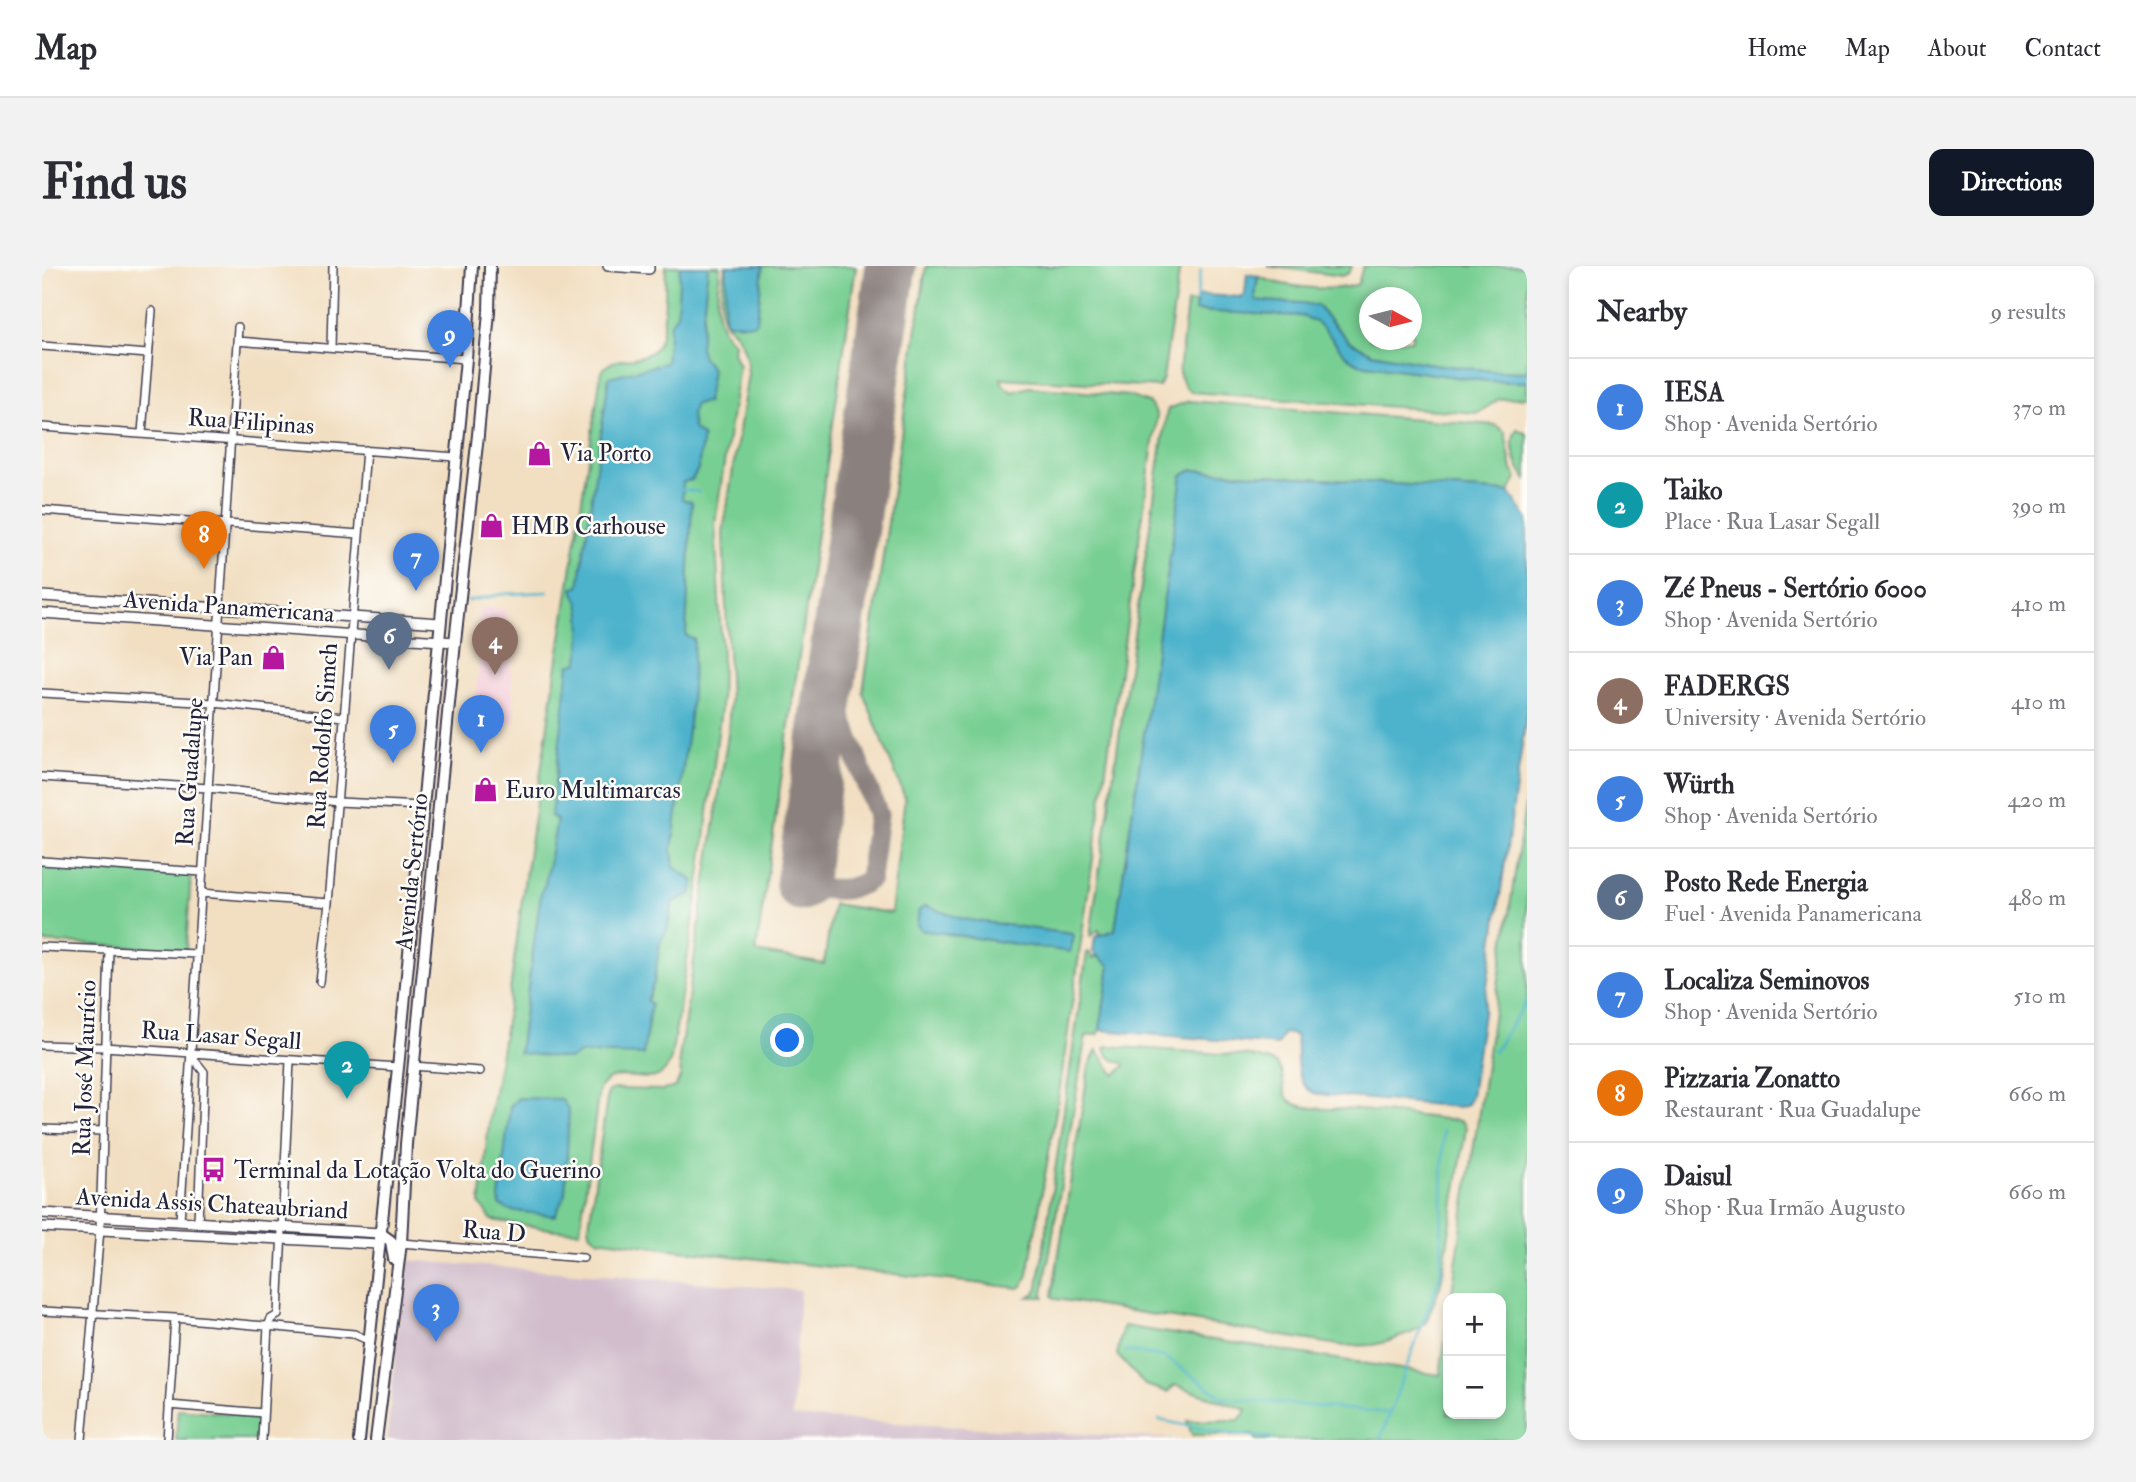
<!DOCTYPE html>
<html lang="en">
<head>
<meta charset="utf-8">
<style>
	body { margin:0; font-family:"IM FELL Double Pica",serif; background:#f2f2f3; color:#2b2b33 }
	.controls { position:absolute; right:21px; bottom:21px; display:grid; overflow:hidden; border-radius:14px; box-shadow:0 4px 10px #0003 }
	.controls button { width:63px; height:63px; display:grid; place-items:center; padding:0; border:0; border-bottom:2px solid #e1e1e2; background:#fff; color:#2b2b33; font:35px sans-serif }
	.compass { position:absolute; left:1317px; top:21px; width:63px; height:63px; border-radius:50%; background:#fff; box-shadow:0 4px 10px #0003; rotate:97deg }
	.you { position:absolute; left:746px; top:775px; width:24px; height:24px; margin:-18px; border:5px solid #fff; border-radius:50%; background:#1a73e8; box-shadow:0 0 0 10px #1a73e833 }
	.badge { display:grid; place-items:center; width:46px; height:46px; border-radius:50%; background:#111827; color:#fff; font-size:23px; font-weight:700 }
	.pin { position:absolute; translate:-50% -58px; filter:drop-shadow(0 2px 4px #0008) }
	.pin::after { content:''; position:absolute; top:37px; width:24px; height:21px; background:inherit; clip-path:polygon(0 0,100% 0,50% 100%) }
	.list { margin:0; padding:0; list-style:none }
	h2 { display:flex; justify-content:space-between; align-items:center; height:91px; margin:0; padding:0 28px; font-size:30px }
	h2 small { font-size:23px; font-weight:400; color:#7c7c81 }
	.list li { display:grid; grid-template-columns:46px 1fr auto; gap:21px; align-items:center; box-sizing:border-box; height:98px; padding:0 28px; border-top:2px solid #e1e1e2 }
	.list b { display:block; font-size:26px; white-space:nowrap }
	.list p { margin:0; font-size:23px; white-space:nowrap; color:#7c7c81 }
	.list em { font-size:23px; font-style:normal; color:#7c7c81 }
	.map { position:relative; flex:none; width:1485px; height:1174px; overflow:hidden; border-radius:14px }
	header { display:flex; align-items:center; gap:42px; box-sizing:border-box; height:98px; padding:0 35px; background:#fff; border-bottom:2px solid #e1e1e2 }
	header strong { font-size:33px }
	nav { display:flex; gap:38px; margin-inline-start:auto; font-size:24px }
	.intro { display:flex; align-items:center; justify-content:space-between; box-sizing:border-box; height:168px; padding:0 42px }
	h1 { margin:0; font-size:49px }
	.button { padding:18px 32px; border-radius:14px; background:#111827; color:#fff; font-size:24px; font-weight:700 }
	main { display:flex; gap:42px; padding:0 42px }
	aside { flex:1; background:#fff; border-radius:14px; box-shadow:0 4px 10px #0003 }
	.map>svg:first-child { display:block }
	.built { fill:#f5cfdb }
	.industrial { fill:#d1bdcc }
	.green { fill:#78cf93; stroke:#4d7867; stroke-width:2; fill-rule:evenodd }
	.water { fill:#4eb3cc; stroke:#386a84; stroke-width:2 }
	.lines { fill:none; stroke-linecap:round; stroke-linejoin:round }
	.stream { stroke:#4eb3cc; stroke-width:2.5 }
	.taxiway { stroke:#8a807e; stroke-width:21 }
	.runway { stroke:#8a807e; stroke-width:51 }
	.minor-casing { stroke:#413e4f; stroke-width:10 }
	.tertiary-casing { stroke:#413e4f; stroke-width:12 }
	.primary-casing { stroke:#413e4f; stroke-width:14 }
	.minor { stroke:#fff; stroke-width:7 }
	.tertiary { stroke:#fff; stroke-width:9 }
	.primary { stroke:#fff; stroke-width:10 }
	.labels { text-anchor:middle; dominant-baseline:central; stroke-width:5; stroke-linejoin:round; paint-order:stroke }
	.street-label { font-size:24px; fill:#22223b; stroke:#fdfcf7 }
	.poi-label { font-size:24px; fill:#22223b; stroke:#fdfcf7; text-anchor:start }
</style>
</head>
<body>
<header>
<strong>Map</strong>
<nav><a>Home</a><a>Map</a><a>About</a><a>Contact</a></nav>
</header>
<div class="intro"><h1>Find us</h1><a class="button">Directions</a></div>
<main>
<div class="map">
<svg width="1485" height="1174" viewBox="0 0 1485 1174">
	<rect width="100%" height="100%" fill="#fdfcf7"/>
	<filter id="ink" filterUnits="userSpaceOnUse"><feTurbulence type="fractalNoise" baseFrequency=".0143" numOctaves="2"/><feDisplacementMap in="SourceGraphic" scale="14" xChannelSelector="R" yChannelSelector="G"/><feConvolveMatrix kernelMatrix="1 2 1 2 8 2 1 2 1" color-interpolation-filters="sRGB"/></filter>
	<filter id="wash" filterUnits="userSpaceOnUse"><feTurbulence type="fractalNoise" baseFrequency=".00686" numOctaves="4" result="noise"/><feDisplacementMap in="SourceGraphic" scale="28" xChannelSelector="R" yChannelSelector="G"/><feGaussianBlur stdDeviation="1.57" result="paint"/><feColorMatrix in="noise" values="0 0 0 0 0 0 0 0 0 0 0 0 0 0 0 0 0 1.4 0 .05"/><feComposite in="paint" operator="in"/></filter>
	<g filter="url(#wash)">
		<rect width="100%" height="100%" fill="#f2dfc2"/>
		<path class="built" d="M 438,341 L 464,344 L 473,457 L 432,452 L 440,366 L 435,365 Z"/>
		<path class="industrial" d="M 363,994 L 758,1024 L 750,1151 L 1145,1174 L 345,1174 Z"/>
		<path class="green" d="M 624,0 L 678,0 C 676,29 668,56 692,77 L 691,86 L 697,100 L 673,257 L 680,390 L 679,442 L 657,619 L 629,793 C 616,834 576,791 557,823 L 538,965 L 514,964 L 450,954 L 438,938 L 448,849 L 463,763 L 483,611 L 559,107 C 571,84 604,101 616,78 C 624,65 623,17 624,0 Z
			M 683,0 L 814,0 L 714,686 L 782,698 L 791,638 L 849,647 L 863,532 L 821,426 L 884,0 L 1138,0 L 1121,112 L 1117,121 L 959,112 L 961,119 L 971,126 L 987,121 L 1087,130 L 1107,137 L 1115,149 L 1018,821 L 986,1009 L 981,1019 L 977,1022 L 628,983 L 555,973 L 548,967 L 547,959 L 566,825 L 573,823 L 621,824 L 634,821 L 639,809 L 637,793 L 686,468 L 688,435 L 681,267 L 706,108 C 705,93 703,79 693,67 C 687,61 682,57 680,49 C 677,34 681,15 683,0 Z
			M 1225,0 L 1310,0 L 1306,7 L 1300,10 Z
			M 1321,0 L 1485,0 L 1485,106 L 1450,105 L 1383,97 L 1330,87 L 1307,75 L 1275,40 L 1260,37 L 1215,35 L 1213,32 L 1216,10 C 1237,21 1293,27 1316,18 ZM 1328,32 L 1370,32 L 1370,74 L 1328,74 Z
			M 1145,37 L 1154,37 L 1154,45 L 1259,50 C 1290,57 1291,86 1317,98 L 1444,115 L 1485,116 L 1485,131 L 1457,133 L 1436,147 L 1149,126 L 1143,121 L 1137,107 Z
			M 1147,135 L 1453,159 L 1463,166 L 1470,204 L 1475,212 L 1467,226 L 1151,204 L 1141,209 L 1073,664 L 1058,669 L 1057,664 L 1048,670 L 1124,150 L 1126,143 Z
			M 1475,163 L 1485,168 L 1485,214 C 1475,201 1465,178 1475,163 Z
			M 1485,527 L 1485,1174 L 1214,1174 L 1212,1169 L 1150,1169 L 1145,1155 L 1197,1154 L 1205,1144 L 1133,1119 L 1126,1126 L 1103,1119 L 1075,1089 L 1081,1060 L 1398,1109 L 1406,1053 L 1406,1148 L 1459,1148 L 1459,1032 L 1409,1032 Z
			M 0,600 L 149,609 L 144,684 L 0,676 Z
			M 1047,686 L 1051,693 L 1054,690 L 1063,694 L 1068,700 L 1057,768 L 1044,770 L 1043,775 L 1001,1027 L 1002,1031 L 986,1031 L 993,1027 L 996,1021 L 1045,687 Z
			M 1066,780 L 1208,790 C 1216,792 1227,793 1234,798 C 1246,807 1236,829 1251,837 C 1266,845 1299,842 1316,844 C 1349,846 1382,851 1414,854 L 1421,856 L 1424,862 L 1399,1018 L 1384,1056 L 1369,1067 L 1347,1075 L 1331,1079 L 1303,1080 L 1014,1033 L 1010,1030 L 1047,800 L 1055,784 L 1073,809 L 1083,800 L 1082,797 C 1073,796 1065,791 1063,782 Z
			M 136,1143 L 216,1150 L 214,1174 L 134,1174 Z"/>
		<path class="water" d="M 638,0 L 666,0 L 658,81 L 661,92 L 670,103 L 665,136 L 653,138 L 649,149 L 651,163 L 661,171 L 656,203 L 650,214 L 641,216 L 640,233 L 650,236 L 644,370 L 652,373 L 649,442 L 630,584 L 632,601 L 652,615 L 649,628 L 631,636 L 625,664 L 618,676 L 612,716 L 605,735 L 609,738 L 601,789 L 538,787 L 528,793 L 477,787 L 499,626 L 503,618 L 515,554 L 509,550 L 527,399 L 537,396 C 538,378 542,355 537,338 C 535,331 532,329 531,322 L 537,321 L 567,111 L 624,97 L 628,58 L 635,48 Z
			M 685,0 L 721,0 L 715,55 L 711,58 L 686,57 L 682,50 Z
			M 1205,8 L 1216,10 L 1213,32 L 1215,35 L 1260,37 L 1275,40 L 1307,75 L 1330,87 L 1383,97 L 1450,105 L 1485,106 L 1485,116 L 1444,115 L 1317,98 C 1291,86 1290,57 1259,50 L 1153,45 L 1155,32 L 1159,29 L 1200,31 L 1203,28 Z
			M 1151,204 L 1467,226 L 1485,252 L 1485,445 L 1429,830 L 1425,838 L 1417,841 L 1273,828 C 1249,814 1257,793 1254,769 L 1242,767 L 1235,779 L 1058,764 L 1068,700 L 1051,686 L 1053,671 L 1073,664 L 1140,209 Z
			M 884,640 L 921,653 L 1030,668 L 1032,670 L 1028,686 L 879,664 L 875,659 L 877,644 Z
			M 476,832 L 519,833 L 527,844 L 523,929 L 513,950 L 467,944 L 458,939 L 457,932 L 468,841 Z"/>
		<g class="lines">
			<path class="stream" d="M 1154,35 L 1159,4
				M 638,223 L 657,226
				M 426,335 L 461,328 L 506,326
				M 1452,786 L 1485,734
				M 1084,1085 L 1123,1091 L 1182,1132 L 1347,1147
				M 1117,1154 L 1186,1168 L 1230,1172 L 1231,1174
				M 1338,1174 L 1399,1007 L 1401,865"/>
			<path class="taxiway" d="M 759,619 C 784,623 806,629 828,613 L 836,549 L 793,435 L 791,416 L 800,337"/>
			<path class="runway" d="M 759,619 L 849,0"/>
		</g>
	</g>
	<g filter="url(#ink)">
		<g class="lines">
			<defs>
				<path id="minor" d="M 195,75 L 424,93
					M 0,80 L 106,88
					M 289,82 L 291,0
					M 0,161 L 414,191
					M 100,167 L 110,45
					M 0,244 L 317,268
					M 0,427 L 172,437 L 301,451
					M 0,511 L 166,522 L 296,536 L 380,540
					M 0,595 L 160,606
					M 159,627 L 287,637
					M 0,681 L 155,688
					M 278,716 L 287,637 L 324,184
					M 0,779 L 62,781 L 356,801
					M 148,788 L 162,806 L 156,956
					M 371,800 L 438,805
					M 0,863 L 61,865
					M 138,955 L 196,61
					M 359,977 L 541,992
					M 0,1045 L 133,1052 L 312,1068 L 328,1075
					M 127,1139 L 221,1147
					M 40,1174 L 58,963 L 67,684
					M 125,1174 L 133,1052
					M 220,1174 L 226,1060 L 229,1053 L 236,1049 L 248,795"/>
				<path id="tertiary" d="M 566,0 L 607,3 L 607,0
					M 0,330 L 398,357
					M 0,347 L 413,376
					M 0,947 L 338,967
					M 0,961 L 337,978"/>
				<path id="primary" d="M 338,967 L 349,975 L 352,993
					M 317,1174 L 357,792 L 424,93 L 430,0
					M 334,1174 L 359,977 L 364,878 L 413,376 L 436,169 L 447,46 L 448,0"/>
			</defs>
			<use href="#minor" class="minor-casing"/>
			<use href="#tertiary" class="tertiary-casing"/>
			<use href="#primary" class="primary-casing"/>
			<use href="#minor" class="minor"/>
			<use href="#tertiary" class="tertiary"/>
			<use href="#primary" class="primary"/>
		</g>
	</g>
	<defs>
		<symbol id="shop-bare" viewBox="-9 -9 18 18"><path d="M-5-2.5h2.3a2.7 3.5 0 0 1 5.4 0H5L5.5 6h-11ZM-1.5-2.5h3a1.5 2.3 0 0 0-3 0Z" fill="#b5179e" stroke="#fdfcf7" stroke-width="2.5" paint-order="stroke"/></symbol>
		<symbol id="bus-bare" viewBox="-9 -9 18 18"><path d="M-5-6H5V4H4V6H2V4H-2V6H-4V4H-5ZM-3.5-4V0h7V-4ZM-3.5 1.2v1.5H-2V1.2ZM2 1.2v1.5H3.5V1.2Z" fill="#b5179e" stroke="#fdfcf7" stroke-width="2.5" paint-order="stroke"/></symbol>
	</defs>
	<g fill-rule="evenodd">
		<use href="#shop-bare" x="480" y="170" width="35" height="35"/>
		<use href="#shop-bare" x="432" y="242" width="35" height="35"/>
		<use href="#shop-bare" x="214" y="374" width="35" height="35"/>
		<use href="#shop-bare" x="426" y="506" width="35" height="35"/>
		<use href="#bus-bare" x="154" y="886" width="35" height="35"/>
	</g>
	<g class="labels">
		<g class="street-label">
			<text transform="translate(209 156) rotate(4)">Rua Filipinas</text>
			<text transform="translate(187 341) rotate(4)">Avenida Panamericana</text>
			<text transform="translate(281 470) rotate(-86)">Rua Rodolfo Simch</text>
			<text transform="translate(148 506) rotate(-86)">Rua Guadalupe</text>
			<text transform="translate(370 606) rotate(-84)">Avenida Sertório</text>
			<text transform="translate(179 770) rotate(4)">Rua Lasar Segall</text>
			<text transform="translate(43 802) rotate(-88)">Rua José Maurício</text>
			<text transform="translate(170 938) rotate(3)">Avenida Assis Chateaubriand</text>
			<text transform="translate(452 966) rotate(5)">Rua D</text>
		</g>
		<g class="poi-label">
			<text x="518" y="187">Via Porto</text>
			<text x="469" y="260">HMB Carhouse</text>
			<text x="211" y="391" text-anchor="end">Via Pan</text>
			<text x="463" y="524">Euro Multimarcas</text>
			<text x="192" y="904">Terminal da Lotação Volta do Guerino</text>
		</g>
	</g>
</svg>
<div class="controls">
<button>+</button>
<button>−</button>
</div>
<svg class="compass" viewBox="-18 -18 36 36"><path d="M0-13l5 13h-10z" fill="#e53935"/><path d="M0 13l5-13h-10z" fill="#7c7c81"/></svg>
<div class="you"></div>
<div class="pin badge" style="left:439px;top:487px;background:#3f7fe0">1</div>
<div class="pin badge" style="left:305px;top:833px;background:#0f9aa8">2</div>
<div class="pin badge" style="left:394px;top:1076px;background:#3f7fe0">3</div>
<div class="pin badge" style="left:453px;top:409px;background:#8d6e63">4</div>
<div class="pin badge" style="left:351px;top:497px;background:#3f7fe0">5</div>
<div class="pin badge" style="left:347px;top:404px;background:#5c6f8a">6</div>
<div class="pin badge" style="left:374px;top:325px;background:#3f7fe0">7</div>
<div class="pin badge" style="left:162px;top:303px;background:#e8710a">8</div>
<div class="pin badge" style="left:408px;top:102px;background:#3f7fe0">9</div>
</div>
<aside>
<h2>Nearby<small>9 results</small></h2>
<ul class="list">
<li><span class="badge" style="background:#3f7fe0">1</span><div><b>IESA</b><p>Shop · Avenida Sertório</p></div><em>370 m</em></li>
<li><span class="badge" style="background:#0f9aa8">2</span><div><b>Taiko</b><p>Place · Rua Lasar Segall</p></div><em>390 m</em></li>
<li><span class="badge" style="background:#3f7fe0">3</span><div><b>Zé Pneus - Sertório 6000</b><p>Shop · Avenida Sertório</p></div><em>410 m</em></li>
<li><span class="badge" style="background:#8d6e63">4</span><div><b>FADERGS</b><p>University · Avenida Sertório</p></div><em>410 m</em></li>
<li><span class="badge" style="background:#3f7fe0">5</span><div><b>Würth</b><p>Shop · Avenida Sertório</p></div><em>420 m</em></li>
<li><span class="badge" style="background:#5c6f8a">6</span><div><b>Posto Rede Energia</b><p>Fuel · Avenida Panamericana</p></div><em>480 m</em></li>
<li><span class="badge" style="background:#3f7fe0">7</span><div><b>Localiza Seminovos</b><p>Shop · Avenida Sertório</p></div><em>510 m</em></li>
<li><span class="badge" style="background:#e8710a">8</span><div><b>Pizzaria Zonatto</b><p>Restaurant · Rua Guadalupe</p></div><em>660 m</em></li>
<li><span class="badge" style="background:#3f7fe0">9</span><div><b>Daisul</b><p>Shop · Rua Irmão Augusto</p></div><em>660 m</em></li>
</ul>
</aside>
</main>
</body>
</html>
